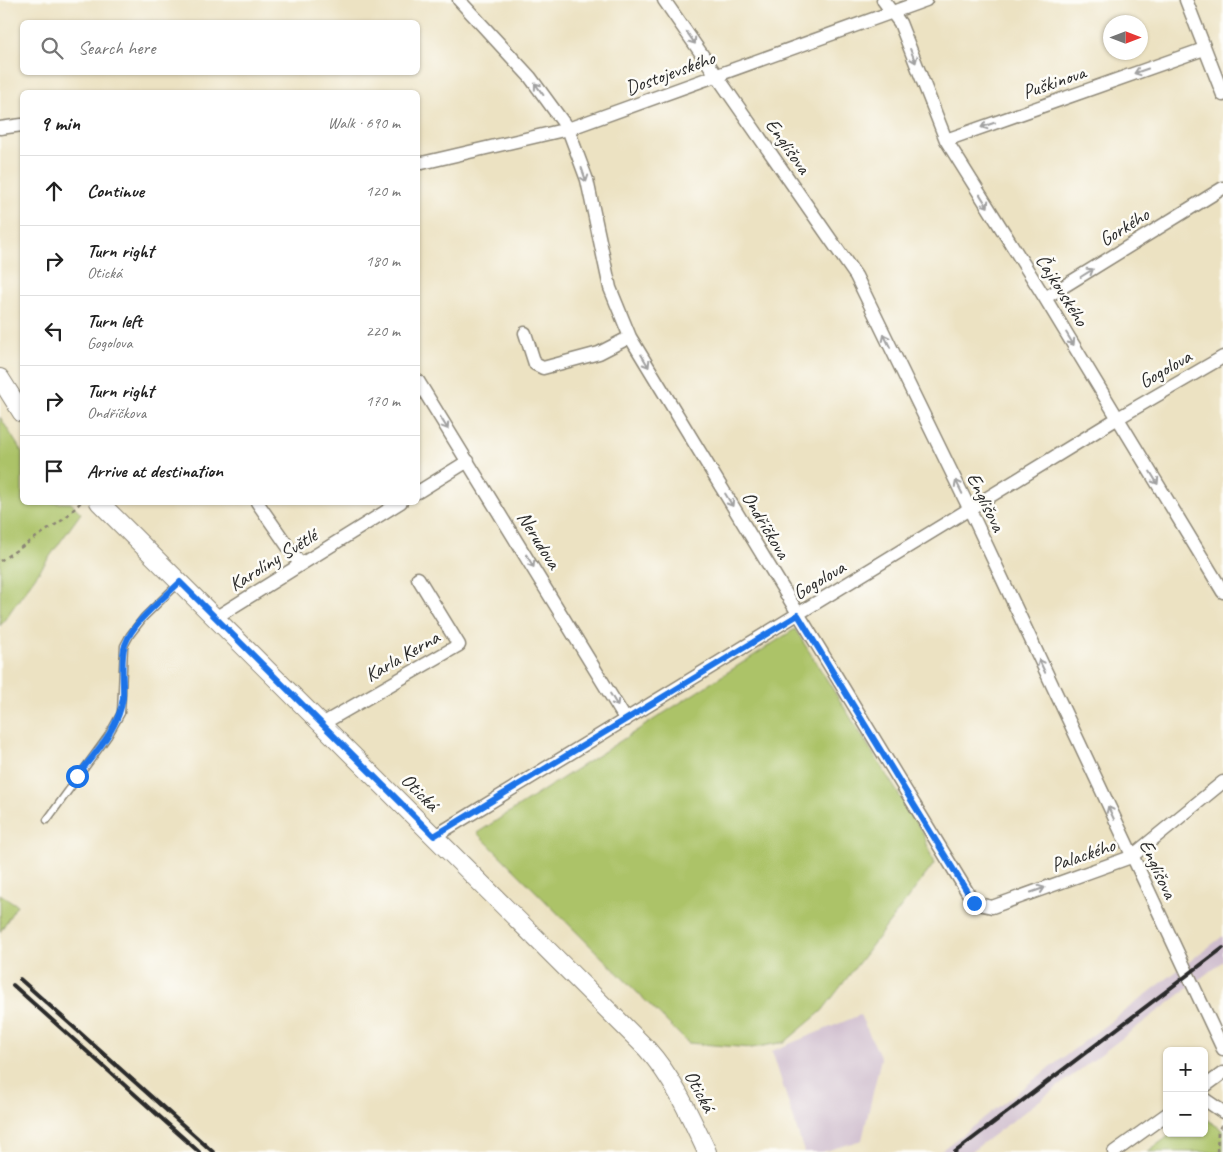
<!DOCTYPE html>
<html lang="en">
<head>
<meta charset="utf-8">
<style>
	body { margin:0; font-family:Caveat,sans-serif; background:#f2f2f2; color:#222 }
	.controls { position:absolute; right:15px; bottom:15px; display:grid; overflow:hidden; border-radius:8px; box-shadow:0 1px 4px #0004 }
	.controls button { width:45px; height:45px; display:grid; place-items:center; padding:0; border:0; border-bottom:1px solid #e0e0e0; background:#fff; color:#222; font:25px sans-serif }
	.compass { position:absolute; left:1103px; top:15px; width:45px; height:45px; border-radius:50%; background:#fff; box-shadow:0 1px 4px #0004; rotate:90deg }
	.stop { position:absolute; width:15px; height:15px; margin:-11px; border:4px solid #1a73e8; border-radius:50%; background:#fff }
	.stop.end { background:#1a73e8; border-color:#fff; box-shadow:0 1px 5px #0008 }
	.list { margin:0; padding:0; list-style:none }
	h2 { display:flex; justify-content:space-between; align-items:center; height:65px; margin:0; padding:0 20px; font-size:21px }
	h2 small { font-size:16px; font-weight:400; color:#767676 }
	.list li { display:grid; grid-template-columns:32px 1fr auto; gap:15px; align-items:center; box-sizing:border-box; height:70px; padding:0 20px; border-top:1px solid #e0e0e0 }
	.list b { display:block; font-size:19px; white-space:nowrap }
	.list p { margin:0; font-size:16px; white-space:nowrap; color:#767676 }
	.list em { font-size:16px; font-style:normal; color:#767676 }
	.icon { flex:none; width:28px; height:28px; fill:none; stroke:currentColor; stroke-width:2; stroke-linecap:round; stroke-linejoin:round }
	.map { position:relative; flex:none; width:1223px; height:1152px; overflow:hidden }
	.search { position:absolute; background:#fff; box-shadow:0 1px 4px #0004; left:20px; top:20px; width:400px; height:55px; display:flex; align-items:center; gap:12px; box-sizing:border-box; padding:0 18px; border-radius:8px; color:#767676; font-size:19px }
	.panel { position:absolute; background:#fff; box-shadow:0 1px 4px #0004; left:20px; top:90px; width:400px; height:415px; border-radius:8px }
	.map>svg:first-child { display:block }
	.industrial { fill:#cfbdce }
	.green { fill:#acc368; stroke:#6c774a }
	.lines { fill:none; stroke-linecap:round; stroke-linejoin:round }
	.lane-casing { stroke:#8c8676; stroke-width:9 }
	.street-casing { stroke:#8c8676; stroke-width:15 }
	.secondary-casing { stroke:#8c8676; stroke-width:20 }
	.path { stroke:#8c8676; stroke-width:2.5; stroke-dasharray:4 4; stroke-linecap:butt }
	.lane { stroke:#fff; stroke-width:6 }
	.street { stroke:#fff; stroke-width:12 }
	.secondary { stroke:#fff; stroke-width:18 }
	.rail { stroke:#2b2b2b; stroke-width:4 }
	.oneway { stroke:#a0a0a0 }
	.route { stroke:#1a73e8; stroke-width:6 }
	.labels { text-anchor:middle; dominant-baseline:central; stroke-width:5; stroke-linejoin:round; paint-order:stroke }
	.street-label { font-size:20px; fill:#2b2b2b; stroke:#fdfcf7 }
</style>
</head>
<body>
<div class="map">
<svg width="1223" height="1152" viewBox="0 0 1223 1152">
	<rect width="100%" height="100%" fill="#fdfcf7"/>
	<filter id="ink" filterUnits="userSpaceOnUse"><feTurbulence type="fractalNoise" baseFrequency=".02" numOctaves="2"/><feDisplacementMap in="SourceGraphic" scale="10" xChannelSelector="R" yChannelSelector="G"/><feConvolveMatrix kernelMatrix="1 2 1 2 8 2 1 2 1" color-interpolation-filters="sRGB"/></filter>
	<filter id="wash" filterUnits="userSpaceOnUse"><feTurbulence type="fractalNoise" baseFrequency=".0096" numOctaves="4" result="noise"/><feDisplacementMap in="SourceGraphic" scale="20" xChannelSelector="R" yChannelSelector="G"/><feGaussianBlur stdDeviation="1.12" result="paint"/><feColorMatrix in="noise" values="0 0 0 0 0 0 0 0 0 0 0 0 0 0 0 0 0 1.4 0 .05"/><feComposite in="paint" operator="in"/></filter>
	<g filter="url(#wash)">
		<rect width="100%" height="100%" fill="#ece2c2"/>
		<path class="industrial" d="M 1223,936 L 1223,961 L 1174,999 L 971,1152 L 939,1152 Z
			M 860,1015 L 881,1058 L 862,1140 L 822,1152 L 804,1152 L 772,1051 Z"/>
		<path class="green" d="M 0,417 L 22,452 L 22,502 L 71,503 L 81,513 L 0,626 Z
			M 795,629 L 923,833 L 934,864 L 822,1011 L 785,1042 L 752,1048 L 688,1043 L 477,833 Z
			M 0,894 L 17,905 L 0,932 Z
			M 1204,1118 L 1223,1130 L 1223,1152 L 1147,1152 L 1173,1133 L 1204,1133 Z"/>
	</g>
	<g filter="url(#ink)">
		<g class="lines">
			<defs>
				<path id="lane" d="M 47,820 L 108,736 L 121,713 L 124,646 L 130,635 L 144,617 L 179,583"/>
				<path id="street" d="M 459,0 L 530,77 L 568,129 L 587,180 L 610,288 L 630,337 L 974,903 L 992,907 L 1131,857 L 1223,782
					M 664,0 L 856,276 L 970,510 L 1223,1049
					M 883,0 L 900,23 L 946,140 L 1045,298 L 1223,592
					M 1186,0 L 1223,95
					M 0,128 L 22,125
					M 946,140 L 1204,49
					M 422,163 L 568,129 L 926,0
					M 1045,298 L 1223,188
					M 525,333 L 535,364 L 543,368 L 599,353 L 630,337
					M 418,381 L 626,720
					M 418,492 L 468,461
					M 257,502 L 300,564
					M 215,618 L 401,502
					M 322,724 L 459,645 L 418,578
					M 435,836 L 1118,418 L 1223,357
					M 1204,1087 L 1223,1073
					M 1204,1099 L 1223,1112
					M 1114,1152 L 1167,1114"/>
				<path id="secondary" d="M 0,378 L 22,413
					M 99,502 L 647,1049 C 674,1079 690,1116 707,1152"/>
			</defs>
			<use href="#lane" class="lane-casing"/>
			<use href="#street" class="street-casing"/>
			<use href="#secondary" class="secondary-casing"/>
			<path class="path" d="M 0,561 L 64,519 L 81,502
				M 1217,1152 L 1218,1131 L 1222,1124"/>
			<use href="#lane" class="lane"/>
			<use href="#street" class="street"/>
			<use href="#secondary" class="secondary"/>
			<path class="rail" d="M 20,979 L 213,1152
				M 13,985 L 199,1152
				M 955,1152 L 1223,948"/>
		</g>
		<defs><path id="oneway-shaft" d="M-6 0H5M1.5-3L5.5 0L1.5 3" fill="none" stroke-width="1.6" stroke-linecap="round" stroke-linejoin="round" transform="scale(1.25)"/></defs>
		<g class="oneway">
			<use href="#oneway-shaft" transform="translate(691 38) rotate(55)"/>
			<use href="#oneway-shaft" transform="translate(913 56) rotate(68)"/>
			<use href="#oneway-shaft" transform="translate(1141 71) rotate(161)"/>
			<use href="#oneway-shaft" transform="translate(539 89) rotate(-126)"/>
			<use href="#oneway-shaft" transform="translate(988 125) rotate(161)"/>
			<use href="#oneway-shaft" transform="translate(584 175) rotate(71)"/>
			<use href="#oneway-shaft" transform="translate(984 201) rotate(58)"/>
			<use href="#oneway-shaft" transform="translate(1087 273) rotate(-32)"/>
			<use href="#oneway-shaft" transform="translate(1070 339) rotate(59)"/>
			<use href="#oneway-shaft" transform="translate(887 341) rotate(-116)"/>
			<use href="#oneway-shaft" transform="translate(645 361) rotate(59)"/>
			<use href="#oneway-shaft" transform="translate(444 423) rotate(58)"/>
			<use href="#oneway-shaft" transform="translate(1154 478) rotate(59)"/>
			<use href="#oneway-shaft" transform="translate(959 487) rotate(-116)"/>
			<use href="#oneway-shaft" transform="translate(729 500) rotate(59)"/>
			<use href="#oneway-shaft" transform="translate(530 561) rotate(59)"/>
			<use href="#oneway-shaft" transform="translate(1042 666) rotate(-115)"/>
			<use href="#oneway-shaft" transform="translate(614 700) rotate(59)"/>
			<use href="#oneway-shaft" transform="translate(1111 813) rotate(-115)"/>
			<use href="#oneway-shaft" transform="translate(1038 890) rotate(-19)"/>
		</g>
	</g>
	<g class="lines" filter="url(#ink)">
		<path class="route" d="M 77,776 C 95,753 119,728 123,698 C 124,683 120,659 125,645 C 134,620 162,600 180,582 L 434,836 L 798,615 L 974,903"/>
	</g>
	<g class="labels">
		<g class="street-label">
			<text transform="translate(670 73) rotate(-20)">Dostojevského</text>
			<text transform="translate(1054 82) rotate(-19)">Puškinova</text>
			<text transform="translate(788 146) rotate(55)">Englišova</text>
			<text transform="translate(1124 227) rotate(-32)">Gorkého</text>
			<text transform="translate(1062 290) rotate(58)">Čajkovského</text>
			<text transform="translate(1165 369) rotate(-30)">Gogolova</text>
			<text transform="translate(986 502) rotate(64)">Englišova</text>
			<text transform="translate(766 525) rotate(59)">Ondříčkova</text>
			<text transform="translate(539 540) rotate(58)">Nerudova</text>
			<text transform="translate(273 560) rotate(-32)">Karolíny Světlé</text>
			<text transform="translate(819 580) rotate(-31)">Gogolova</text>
			<text transform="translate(402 656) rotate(-30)">Karla Kerna</text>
			<text transform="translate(420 792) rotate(45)">Otická</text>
			<text transform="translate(1083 855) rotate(-19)">Palackého</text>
			<text transform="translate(1158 869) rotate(65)">Englišova</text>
			<text transform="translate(700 1091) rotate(62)">Otická</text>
		</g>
	</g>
</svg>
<div class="controls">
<button>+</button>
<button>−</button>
</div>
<svg class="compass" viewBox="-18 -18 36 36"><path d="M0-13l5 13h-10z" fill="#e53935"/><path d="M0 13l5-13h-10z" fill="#767676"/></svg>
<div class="stop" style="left:77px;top:776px"></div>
<div class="stop end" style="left:974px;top:903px"></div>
<div class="search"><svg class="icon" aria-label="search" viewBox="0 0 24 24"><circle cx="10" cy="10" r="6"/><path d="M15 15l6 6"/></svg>Search here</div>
<section class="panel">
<h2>9 min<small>Walk · 690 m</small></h2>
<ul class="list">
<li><svg class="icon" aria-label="ahead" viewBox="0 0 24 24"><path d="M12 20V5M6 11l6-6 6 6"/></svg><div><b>Continue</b></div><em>120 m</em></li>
<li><svg class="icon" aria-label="right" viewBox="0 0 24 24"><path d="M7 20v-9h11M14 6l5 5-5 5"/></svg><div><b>Turn right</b><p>Otická</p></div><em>180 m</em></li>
<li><svg class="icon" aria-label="left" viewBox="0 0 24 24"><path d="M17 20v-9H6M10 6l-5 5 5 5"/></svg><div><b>Turn left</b><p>Gogolova</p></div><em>220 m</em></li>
<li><svg class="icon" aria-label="right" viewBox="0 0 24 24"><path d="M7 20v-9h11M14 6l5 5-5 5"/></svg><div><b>Turn right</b><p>Ondříčkova</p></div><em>170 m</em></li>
<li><svg class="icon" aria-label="arrive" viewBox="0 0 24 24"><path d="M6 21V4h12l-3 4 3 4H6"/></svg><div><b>Arrive at destination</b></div></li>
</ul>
</section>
</div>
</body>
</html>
